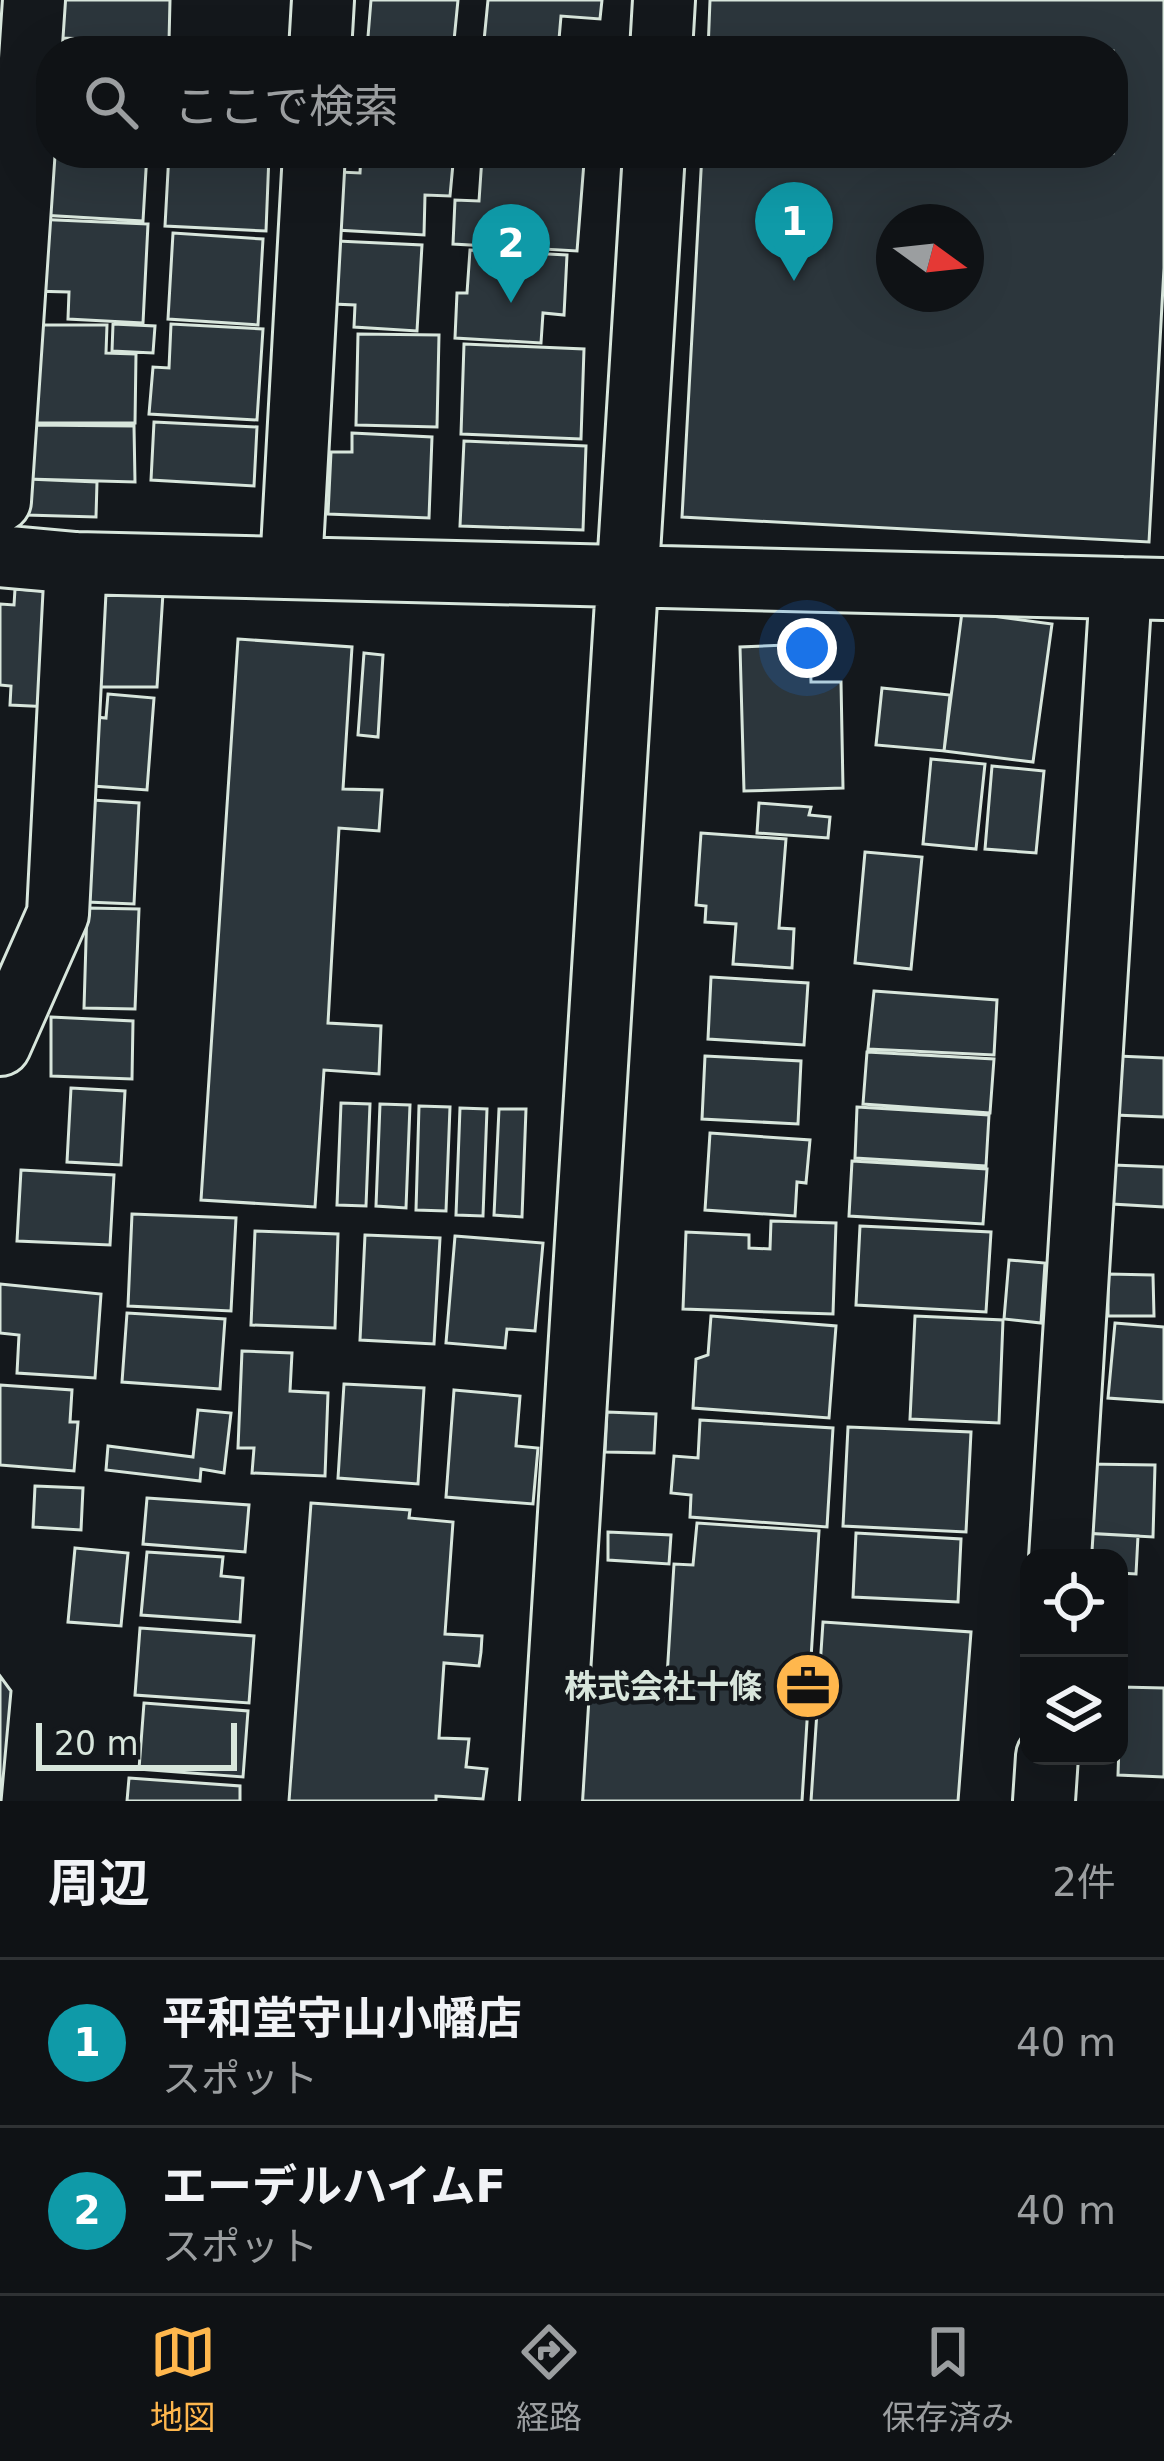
<!DOCTYPE html>
<html lang="ja">
<head>
<meta charset="utf-8">
<style>
	body { margin:0; font-family:"DejaVu Sans","Noto Sans JP",sans-serif; background:#181b1e; color:#f1f3f6 }
	.controls { position:absolute; right:36px; bottom:36px; display:grid; overflow:hidden; border-radius:24px; box-shadow:0 12px 48px #0002 }
	.controls button { width:108px; height:108px; display:grid; place-items:center; padding:0; border:0; border-bottom:3px solid #2f3234; background:#0f1215; color:#f1f3f6; font:60px sans-serif }
	.compass { position:absolute; left:876px; top:204px; width:108px; height:108px; border-radius:50%; background:#0f1215; box-shadow:0 12px 48px #0002; rotate:105deg }
	.scale { position:absolute; left:36px; bottom:30px; width:201px; box-sizing:border-box; padding-left:12px; border:6px solid #d8e6dc; border-top:0; font-size:33px; line-height:42px; white-space:nowrap; color:#d8e6dc; -webkit-text-stroke:9px #14181c; paint-order:stroke }
	.you { position:absolute; left:807px; top:648px; width:42px; height:42px; margin:-30px; border:9px solid #fff; border-radius:50%; background:#1a73e8; box-shadow:0 0 0 18px #1a73e833 }
	.badge { display:grid; place-items:center; width:78px; height:78px; border-radius:50%; background:#ffb74d; color:#fff; font-size:39px; font-weight:700 }
	.pin { position:absolute; translate:-50% -99px; filter:drop-shadow(0 3px 6px #0008) }
	.pin::after { content:''; position:absolute; top:63px; width:42px; height:36px; background:inherit; clip-path:polygon(0 0,100% 0,50% 100%) }
	.list { margin:0; padding:0; list-style:none }
	h2 { display:flex; justify-content:space-between; align-items:center; height:156px; margin:0; padding:0 48px; font-size:51px }
	h2 small { font-size:39px; font-weight:400; color:#9b9ea0 }
	.list li { display:grid; grid-template-columns:78px 1fr auto; gap:36px; align-items:center; box-sizing:border-box; height:168px; padding:0 48px; border-top:3px solid #2f3234 }
	.list b { display:block; font-size:45px; white-space:nowrap }
	.list p { margin:0; font-size:39px; white-space:nowrap; color:#9b9ea0 }
	.list em { font-size:39px; font-style:normal; color:#9b9ea0 }
	.icon { flex:none; width:66px; height:66px; fill:none; stroke:currentColor; stroke-width:2; stroke-linecap:round; stroke-linejoin:round }
	.map { position:relative; flex:none; width:1164px; height:1801px; overflow:hidden }
	.search { position:absolute; background:#0f1215; box-shadow:0 12px 48px #0002; left:36px; right:36px; top:36px; height:132px; display:flex; align-items:center; gap:30px; box-sizing:border-box; padding:0 42px; border-radius:48px; color:#9b9ea0; font-size:45px }
	.sheet { height:492px; background:#0f1215 }
	nav { display:flex; justify-content:space-around; align-items:center; box-sizing:border-box; height:168px; border-top:3px solid #2f3234; background:#0f1215; font-size:33px; color:#9b9ea0 }
	nav a { display:grid; justify-items:center; gap:6px }
	nav .on { color:#ffb74d }
	.map>svg:first-child { display:block }
	.building { fill:#2c363c; stroke:#d8e6dc; stroke-width:3; fill-rule:evenodd }
	.lines { fill:none; stroke-linecap:round; stroke-linejoin:round }
	.minor-casing { stroke:#d8e6dc; stroke-width:66 }
	.minor { stroke:#14181c; stroke-width:60 }
	.labels { text-anchor:middle; dominant-baseline:central; stroke-width:9; stroke-linejoin:round; paint-order:stroke }
	.poi-label { font-size:33px; font-weight:bold; fill:#d8e6dc; stroke:#14181c; text-anchor:end }
</style>
</head>
<body>
<div class="map">
<svg width="1164" height="1801" viewBox="0 0 1164 1801">
	<rect width="100%" height="100%" fill="#14181c"/>
	<path class="building" d="M 63,0 L 170,0 L 169,42 L 61,38 Z
		M 371,0 L 458,0 L 453,51 L 367,49 Z
		M 488,0 L 602,0 L 600,19 L 561,16 L 558,51 L 483,51 Z
		M 710,0 L 1164,0 L 1164,268 L 1149,542 L 682,517 L 702,153 L 1113,153 L 1113,51 L 708,51 ZM 894,222 L 966,222 L 966,294 L 894,294 Z
		M 177,38 L 308,48 L 307,51 L 176,51 Z
		M 65,46 L 155,51 L 65,51 Z
		M 51,153 L 147,153 L 143,221 L 41,215 Z
		M 169,153 L 269,155 L 266,231 L 165,226 Z
		M 361,153 L 454,153 L 450,196 L 425,195 L 424,235 L 336,230 L 340,172 L 360,173 Z
		M 482,157 L 584,162 L 577,251 L 453,244 L 455,200 L 479,201 Z
		M 33,219 L 148,224 L 143,323 L 68,319 L 69,292 L 30,291 Z
		M 173,233 L 263,239 L 258,325 L 168,319 Z
		M 337,241 L 422,245 L 417,331 L 354,327 L 355,305 L 333,304 Z
		M 470,250 L 567,255 L 564,315 L 543,313 L 541,343 L 455,338 L 457,293 L 467,293 Z
		M 113,324 L 155,326 L 153,353 L 112,351 Z
		M 171,324 L 263,329 L 257,420 L 149,414 L 153,367 L 169,368 Z
		M 38,325 L 107,325 L 106,353 L 136,354 L 135,423 L 27,423 Z
		M 358,334 L 439,335 L 437,427 L 356,425 Z
		M 464,344 L 584,349 L 581,439 L 461,434 Z
		M 154,422 L 257,427 L 254,486 L 151,480 Z
		M 30,425 L 134,426 L 135,482 L 27,479 Z
		M 352,433 L 432,437 L 429,518 L 328,514 L 331,452 L 352,452 Z
		M 464,441 L 586,446 L 583,530 L 460,526 Z
		M 27,479 L 97,482 L 96,517 L 26,515 Z
		M 15,589 L 45,591 L 51,707 L 10,705 L 11,686 L 0,685 L 0,604 L 14,605 Z
		M 84,589 L 163,593 L 157,687 L 76,687 Z
		M 962,612 L 1052,624 L 1033,762 L 944,751 Z
		M 238,639 L 352,647 L 343,789 L 382,790 L 379,831 L 339,828 L 328,1023 L 381,1026 L 379,1074 L 324,1070 L 315,1207 L 201,1200 Z
		M 810,644 L 811,682 L 841,682 L 843,788 L 744,791 L 740,647 Z
		M 364,653 L 383,655 L 378,737 L 358,735 Z
		M 882,688 L 950,695 L 944,751 L 876,745 Z
		M 108,694 L 154,698 L 147,790 L 79,785 L 84,716 L 106,718 Z
		M 931,759 L 985,764 L 976,849 L 923,844 Z
		M 992,766 L 1044,771 L 1036,853 L 985,849 Z
		M 92,800 L 139,803 L 134,904 L 87,902 Z
		M 759,803 L 811,807 L 809,815 L 830,817 L 828,838 L 757,833 Z
		M 701,833 L 786,839 L 779,928 L 794,929 L 792,968 L 733,964 L 736,924 L 705,922 L 706,906 L 696,905 Z
		M 865,852 L 922,857 L 911,969 L 855,963 Z
		M 87,908 L 139,909 L 135,1009 L 84,1008 Z
		M 711,977 L 808,983 L 804,1045 L 708,1039 Z
		M 874,991 L 997,1000 L 994,1055 L 868,1049 Z
		M 51,1017 L 133,1021 L 132,1079 L 51,1076 Z
		M 867,1052 L 994,1059 L 990,1113 L 863,1104 Z
		M 705,1056 L 801,1061 L 798,1124 L 702,1119 Z
		M 1117,1056 L 1164,1058 L 1164,1117 L 1115,1115 Z
		M 71,1088 L 125,1091 L 121,1165 L 67,1162 Z
		M 341,1103 L 370,1104 L 366,1206 L 337,1205 Z
		M 380,1104 L 410,1105 L 406,1208 L 376,1206 Z
		M 419,1106 L 450,1107 L 446,1211 L 416,1210 Z
		M 857,1107 L 989,1115 L 986,1166 L 855,1158 Z
		M 460,1108 L 487,1109 L 483,1216 L 456,1215 Z
		M 499,1109 L 526,1109 L 522,1217 L 494,1215 Z
		M 710,1133 L 810,1140 L 806,1183 L 797,1182 L 795,1216 L 705,1210 Z
		M 852,1161 L 987,1169 L 983,1224 L 849,1216 Z
		M 1113,1165 L 1164,1167 L 1164,1207 L 1112,1204 Z
		M 21,1170 L 114,1175 L 110,1245 L 17,1241 Z
		M 132,1214 L 236,1218 L 231,1311 L 128,1306 Z
		M 771,1221 L 836,1223 L 833,1314 L 683,1309 L 686,1232 L 749,1235 L 749,1248 L 770,1249 Z
		M 860,1226 L 991,1232 L 986,1312 L 856,1305 Z
		M 255,1231 L 338,1234 L 335,1328 L 251,1325 Z
		M 365,1235 L 440,1238 L 434,1344 L 360,1340 Z
		M 455,1236 L 543,1243 L 535,1331 L 507,1329 L 505,1348 L 446,1343 Z
		M 1009,1260 L 1045,1263 L 1041,1323 L 1004,1319 Z
		M 1108,1274 L 1153,1275 L 1154,1316 L 1108,1316 Z
		M 0,1284 L 101,1294 L 95,1378 L 17,1373 L 19,1335 L 0,1333 Z
		M 127,1313 L 225,1319 L 220,1389 L 122,1382 Z
		M 711,1316 L 836,1326 L 829,1418 L 693,1408 L 696,1359 L 708,1355 Z
		M 915,1316 L 1003,1320 L 999,1423 L 910,1419 Z
		M 1115,1323 L 1164,1327 L 1164,1402 L 1108,1398 Z
		M 242,1351 L 292,1353 L 290,1391 L 328,1393 L 325,1476 L 252,1473 L 254,1448 L 238,1448 Z
		M 344,1384 L 424,1388 L 418,1484 L 338,1478 Z
		M 0,1385 L 72,1390 L 70,1422 L 78,1422 L 74,1471 L 0,1465 Z
		M 454,1390 L 520,1396 L 516,1446 L 538,1448 L 533,1504 L 446,1497 Z
		M 198,1410 L 231,1413 L 224,1473 L 201,1469 L 200,1481 L 106,1470 L 108,1446 L 193,1457 Z
		M 607,1412 L 656,1414 L 654,1453 L 605,1452 Z
		M 700,1420 L 833,1428 L 827,1527 L 690,1517 L 691,1495 L 671,1493 L 674,1456 L 698,1458 Z
		M 848,1427 L 971,1432 L 966,1532 L 843,1526 Z
		M 1086,1464 L 1155,1465 L 1153,1537 L 1083,1533 Z
		M 35,1486 L 83,1488 L 81,1530 L 33,1527 Z
		M 147,1498 L 249,1505 L 245,1552 L 143,1544 Z
		M 311,1503 L 410,1510 L 409,1518 L 453,1522 L 445,1634 L 482,1636 L 481,1652 L 479,1666 L 444,1663 L 439,1738 L 469,1739 L 466,1767 L 487,1769 L 483,1799 L 436,1796 L 436,1801 L 289,1801 Z
		M 697,1523 L 819,1531 L 802,1801 L 582,1801 L 589,1685 L 637,1687 L 638,1691 L 666,1693 L 674,1564 L 693,1565 Z
		M 608,1532 L 671,1535 L 669,1564 L 608,1560 Z
		M 856,1533 L 961,1539 L 958,1602 L 853,1597 Z
		M 1083,1533 L 1138,1536 L 1136,1574 L 1119,1573 L 1119,1558 L 1082,1558 Z
		M 75,1548 L 128,1553 L 121,1626 L 68,1622 Z
		M 147,1552 L 223,1557 L 221,1576 L 243,1578 L 240,1622 L 141,1615 Z
		M 823,1622 L 971,1632 L 958,1801 L 811,1801 Z
		M 140,1628 L 254,1636 L 249,1703 L 135,1695 Z
		M 0,1676 L 11,1691 L 1,1801 L 0,1801 Z
		M 1121,1687 L 1164,1688 L 1164,1777 L 1118,1775 Z
		M 144,1703 L 248,1711 L 243,1777 L 139,1769 Z
		M 129,1778 L 240,1786 L 240,1801 L 127,1801 Z"/>
	<g class="lines">
		<defs>
			<path id="minor" d="M 320,51 L 323,0
				M 661,51 L 664,0
				M 0,501 L 34,0
				M 0,556 L 76,563 L 1164,589
				M 291,567 L 314,153
				M 0,1045 L 58,914 L 76,563
				M 1060,1558 L 1121,588
				M 551,1801 L 654,153
				M 1044,1801 L 1047,1756"/>
		</defs>
		<use href="#minor" class="minor-casing"/>
		<use href="#minor" class="minor"/>
	</g>
	<defs>
		<symbol id="office-disc" viewBox="-11 -11 22 22"><circle r="9.5" fill="#ffb74d" stroke="#14181c"/><path d="M-6-3h4V-5.5h4V-3h4V5H-6ZM-1-4.5V-3h2v-1.5ZM-6 0V1H6V0Z" fill="#111"/></symbol>
	</defs>
	<g fill-rule="evenodd">
		<use href="#office-disc" x="770" y="1648" width="76" height="76"/>
	</g>
	<g class="labels">
		<g class="poi-label">
			<text x="762" y="1686">株式会社十條</text>
		</g>
	</g>
</svg>
<div class="controls">
<button><svg class="icon" aria-label="locate" viewBox="0 0 24 24"><circle cx="12" cy="12" r="6"/><path d="M12 2v4M12 18v4M2 12h4M18 12h4"/></svg></button>
<button><svg class="icon" aria-label="layers" viewBox="0 0 24 24"><path d="M12 4l9 5-9 5-9-5zM3 14l9 5 9-5"/></svg></button>
</div>
<svg class="compass" viewBox="-18 -18 36 36"><path d="M0-13l5 13h-10z" fill="#e53935"/><path d="M0 13l5-13h-10z" fill="#9b9ea0"/></svg>
<div class="scale">20 m</div>
<div class="you"></div>
<div class="pin badge" style="left:794px;top:281px;background:#0f9aa8">1</div>
<div class="pin badge" style="left:511px;top:303px;background:#0f9aa8">2</div>
<div class="search"><svg class="icon" aria-label="search" viewBox="0 0 24 24"><circle cx="10" cy="10" r="6"/><path d="M15 15l6 6"/></svg>ここで検索</div>
</div>
<section class="sheet">
<h2>周辺<small>2件</small></h2>
<ul class="list">
<li><span class="badge" style="background:#0f9aa8">1</span><div><b>平和堂守山小幡店</b><p>スポット</p></div><em>40 m</em></li>
<li><span class="badge" style="background:#0f9aa8">2</span><div><b>エーデルハイムF</b><p>スポット</p></div><em>40 m</em></li>
</ul>
</section>
<nav>
<a class="on"><svg class="icon" aria-label="map" viewBox="0 0 24 24"><path d="M3 6l6-2 6 2 6-2v14l-6 2-6-2-6 2zM9 4v14M15 6v14"/></svg>地図</a>
<a><svg class="icon" aria-label="directions" viewBox="0 0 24 24"><path d="M12 3l9 9-9 9-9-9zM9 14v-3h6M13 9l2 2-2 2"/></svg>経路</a>
<a><svg class="icon" aria-label="saved" viewBox="0 0 24 24"><path d="M7 4h10v16l-5-4-5 4z"/></svg>保存済み</a>
</nav>
</body>
</html>
